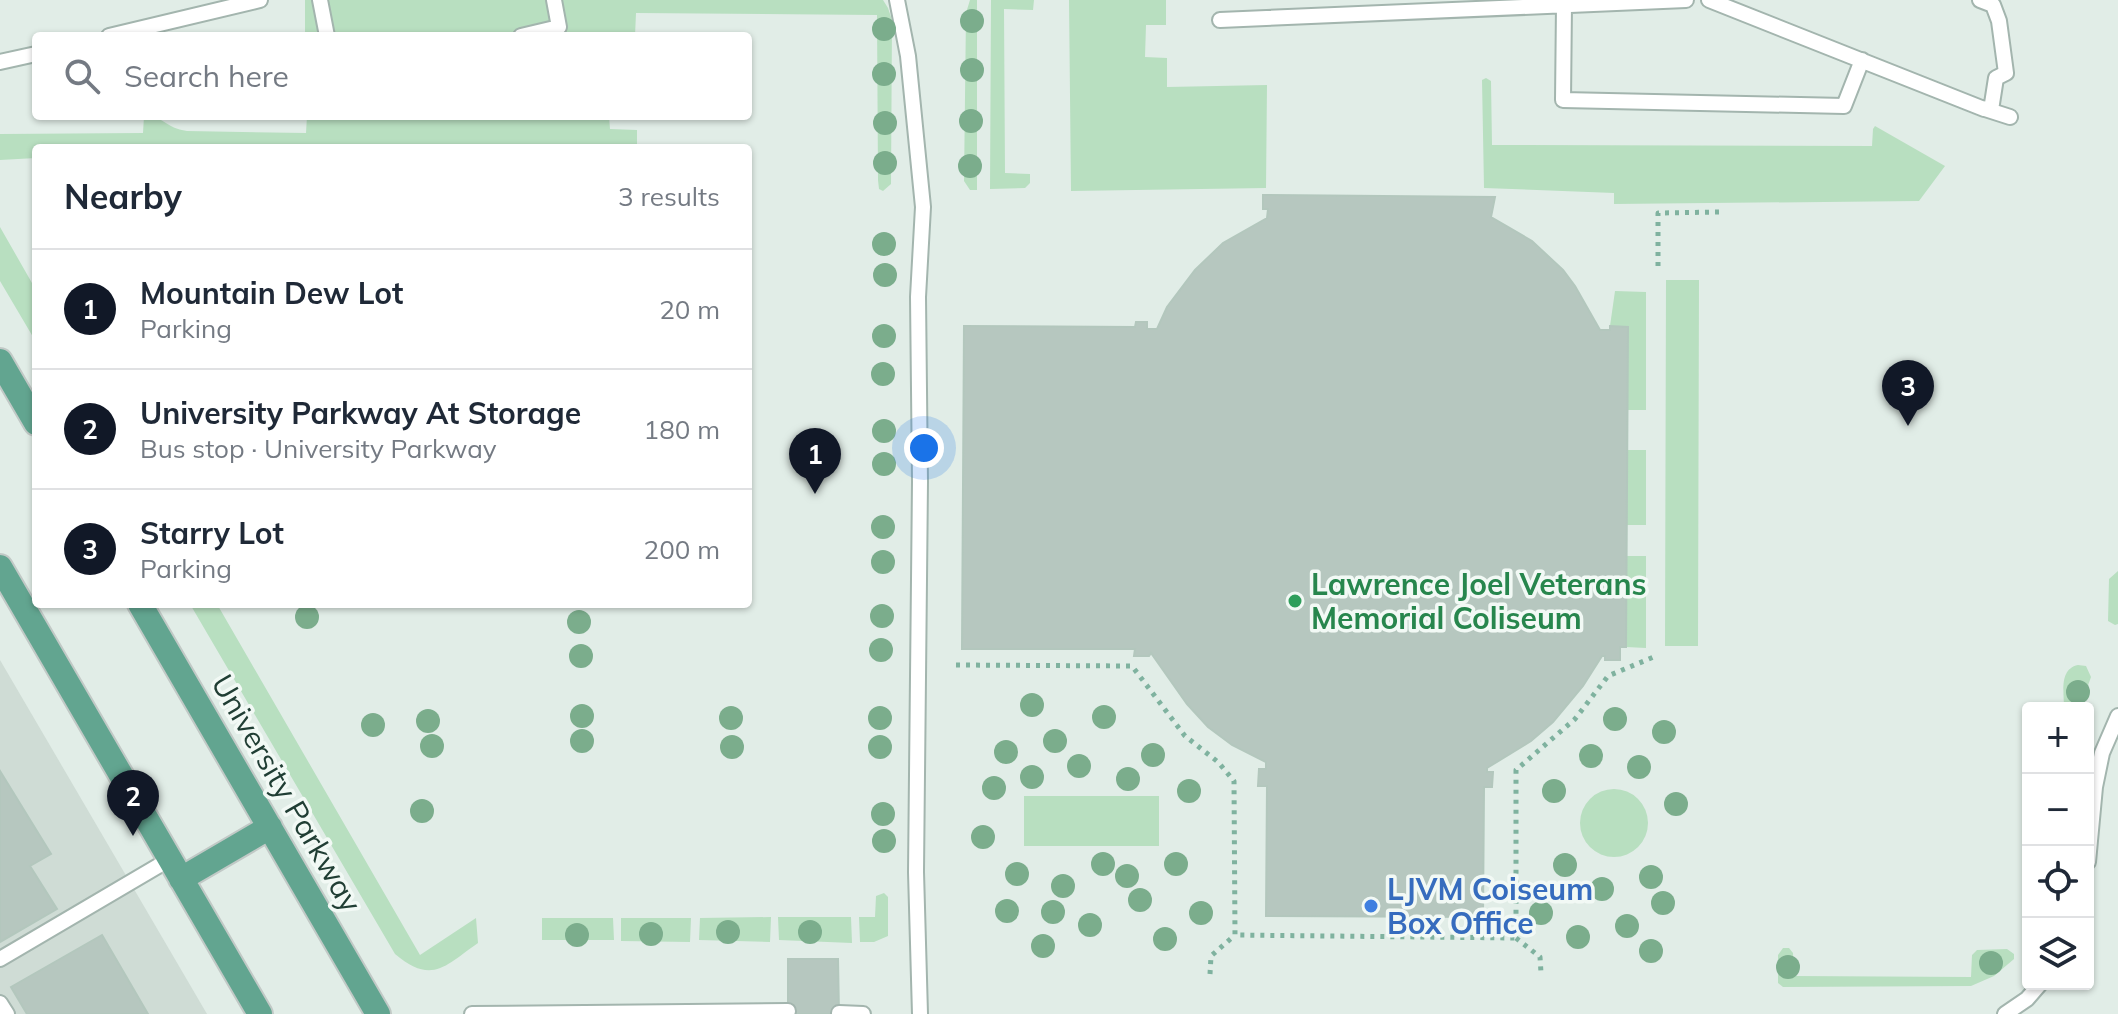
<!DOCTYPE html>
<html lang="en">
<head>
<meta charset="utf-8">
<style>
	body { margin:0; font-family:Mulish,sans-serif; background:#f2f2f3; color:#1f2937 }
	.controls { position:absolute; right:24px; bottom:24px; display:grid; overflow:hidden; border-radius:8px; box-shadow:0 2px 6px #0004 }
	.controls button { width:72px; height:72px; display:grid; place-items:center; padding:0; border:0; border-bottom:2px solid #e0e1e3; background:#fff; color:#1f2937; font:40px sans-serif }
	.you { position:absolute; left:924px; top:448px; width:28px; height:28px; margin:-20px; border:6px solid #fff; border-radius:50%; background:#1a73e8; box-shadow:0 0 0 12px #1a73e833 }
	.badge { display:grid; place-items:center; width:52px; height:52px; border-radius:50%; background:#111827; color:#fff; font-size:26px; font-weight:700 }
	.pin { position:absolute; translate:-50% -66px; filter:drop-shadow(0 2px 4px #0008) }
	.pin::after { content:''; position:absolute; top:42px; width:28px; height:24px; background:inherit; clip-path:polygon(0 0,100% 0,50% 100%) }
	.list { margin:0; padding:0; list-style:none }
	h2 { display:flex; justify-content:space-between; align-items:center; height:104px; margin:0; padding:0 32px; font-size:34px }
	h2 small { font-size:26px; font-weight:400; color:#747a83 }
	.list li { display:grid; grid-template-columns:52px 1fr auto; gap:24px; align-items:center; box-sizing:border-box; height:120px; padding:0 32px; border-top:2px solid #e0e1e3 }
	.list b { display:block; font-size:30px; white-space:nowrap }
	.list p { margin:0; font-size:26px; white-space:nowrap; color:#747a83 }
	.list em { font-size:26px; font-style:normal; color:#747a83 }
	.icon { flex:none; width:44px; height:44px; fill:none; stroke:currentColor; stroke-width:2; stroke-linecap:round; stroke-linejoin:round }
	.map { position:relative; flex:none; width:2118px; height:1014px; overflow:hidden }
	.search { position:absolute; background:#fff; box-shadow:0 2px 6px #0004; left:32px; top:32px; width:720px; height:88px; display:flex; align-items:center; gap:20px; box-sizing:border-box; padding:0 28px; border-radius:8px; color:#747a83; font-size:30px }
	.panel { position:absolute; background:#fff; box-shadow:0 2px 6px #0004; left:32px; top:144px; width:720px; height:464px; border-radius:8px }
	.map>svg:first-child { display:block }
	.built { fill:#cfdcd5 }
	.green { fill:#b8dfc0 }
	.building { fill:#b6c7bf; stroke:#b3c7bd; stroke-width:2 }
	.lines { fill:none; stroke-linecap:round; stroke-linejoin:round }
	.lane-casing { stroke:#a3b5ae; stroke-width:18 }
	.primary-casing { stroke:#c1c9c6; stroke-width:28 }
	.path { stroke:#7fb29f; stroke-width:5; stroke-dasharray:4 6; stroke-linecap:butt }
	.lane { stroke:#fff; stroke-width:14 }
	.primary { stroke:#62a590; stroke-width:24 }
	.tree { fill:#7bad8c }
	.leisure-dot { fill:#2e9e5b; stroke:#f2f9f5; stroke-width:3 }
	.shop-dot { fill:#3f7fe0; stroke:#f2f9f5; stroke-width:3 }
	.labels { text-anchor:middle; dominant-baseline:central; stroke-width:7; stroke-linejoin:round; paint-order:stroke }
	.leisure-label { font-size:30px; font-weight:bold; fill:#27864d; stroke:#f2f9f5; text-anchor:start }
	.street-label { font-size:30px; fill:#203e34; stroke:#f2f9f5 }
	.shop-label { font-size:30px; font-weight:bold; fill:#366cbe; stroke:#f2f9f5; text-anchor:start }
</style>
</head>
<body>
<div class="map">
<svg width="2118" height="1014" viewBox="0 0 2118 1014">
	<rect width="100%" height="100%" fill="#e1ede7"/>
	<path class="built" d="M 0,660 L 207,1014 L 0,1014 Z"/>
	<path class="green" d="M 305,0 L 883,0 L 888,8 L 892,20 L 891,184 L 883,191 L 879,189 L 878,180 L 877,15 L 636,13 L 635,36 L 305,36 Z
		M 970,0 L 977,0 L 977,190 L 970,190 L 964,181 L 966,13 Z
		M 991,0 L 1034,0 L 1033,10 L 1004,9 L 1005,173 L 1030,174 L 1030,183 L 1025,188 L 990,189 Z
		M 1069,0 L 1166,0 L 1166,25 L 1146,25 L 1145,57 L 1167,58 L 1167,87 L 1267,85 L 1266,188 L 1071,191 Z
		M 1486,78 L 1491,81 L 1492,145 L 1872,146 L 1873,129 L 1875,126 L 1945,166 L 1919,201 L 1614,204 L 1614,193 L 1484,188 L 1482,80 Z
		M 144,116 C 165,116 165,128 187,131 L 306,133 L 307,116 L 609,116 L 610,129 L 637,130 L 637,148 L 36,148 L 36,158 L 0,160 L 0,134 L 143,133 Z
		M 0,227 L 36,290 L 36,342 L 0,281 Z
		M 1666,280 L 1699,280 L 1698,646 L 1665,646 Z
		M 1615,291 L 1646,292 L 1646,410 L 1627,410 L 1621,327 L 1610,326 Z
		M 1627,450 L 1646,450 L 1646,525 L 1627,525 Z
		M 1627,556 L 1646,556 L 1646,648 L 1626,647 Z
		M 2118,571 L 2118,624 L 2115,625 L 2108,621 L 2109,579 Z
		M 190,604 L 217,604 L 420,955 L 476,918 L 478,943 C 445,966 432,985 395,954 Z
		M 2078,665 L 2086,666 L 2091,677 L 2080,708 L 2064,708 C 2064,692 2059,669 2078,665 Z
		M1580 823a34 34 0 1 1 68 0a34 34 0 1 1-68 0Z
		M 1024,796 L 1159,796 L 1159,846 L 1024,846 Z
		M 884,893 L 888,897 L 888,936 L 874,942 L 860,942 L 859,917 L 875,917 L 876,896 Z
		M 771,917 L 770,942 L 699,940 L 700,918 Z
		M 778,917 L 851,917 L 852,943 L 779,940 Z
		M 542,918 L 613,918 L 614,940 L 542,940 Z
		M 621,918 L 691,918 L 690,942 L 621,941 Z
		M 1783,948 L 1789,948 L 1793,953 L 1794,976 L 1971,977 L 1972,955 L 1977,950 L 2007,949 L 2014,954 L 2014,959 L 1994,976 L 1971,986 L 1783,987 L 1778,983 L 1778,955 Z"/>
	<path class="building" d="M 1263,195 L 1495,197 L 1491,217 L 1532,241 L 1563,270 L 1575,286 L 1600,330 L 1610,330 L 1610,326 L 1628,327 L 1626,647 L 1620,647 L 1620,660 L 1605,660 L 1605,656 L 1602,656 L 1583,686 L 1553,722 L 1531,741 L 1487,768 L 1487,772 L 1493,772 L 1492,787 L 1484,787 L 1483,917 L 1266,916 L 1267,786 L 1258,786 L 1259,769 L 1266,769 L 1266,762 L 1232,745 L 1208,727 L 1187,704 L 1151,653 L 1149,656 L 1134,656 L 1135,649 L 962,649 L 964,326 L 1135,327 L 1136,322 L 1147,322 L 1147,329 L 1157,329 L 1167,307 L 1195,270 L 1223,243 L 1267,218 L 1268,209 L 1263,209 Z
		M 0,771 L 51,854 L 30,866 L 57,909 L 0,942 Z
		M 102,935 L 148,1014 L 27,1014 L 11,987 Z
		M 788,959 L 838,959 L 839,1014 L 788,1014 Z"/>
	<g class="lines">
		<defs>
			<path id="lane" d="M 320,0 L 327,36
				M 897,0 L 908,56 L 923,207 L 918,297 L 920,482 L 916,872 L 920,1014
				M 1709,0 L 1984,109
				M 1980,0 L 1993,5 L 1999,21 L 2006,73 L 1996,78 L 1991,110
				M 1564,5 L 1563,100 L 1844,106 L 1862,60
				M 1220,20 L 1686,0
				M 109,36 L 260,0
				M 521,36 L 559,27 L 554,0
				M 0,62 L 36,54
				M 1982,108 L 2010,117
				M 2088,862 L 2095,787 L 2102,753 L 2118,716
				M 0,959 L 170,859
				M 0,1003 L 7,1014
				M 839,1013 L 863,1014
				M 472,1014 L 788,1011
				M 2005,1014 L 2027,999 L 2040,984"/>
			<path id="primary" d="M 0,361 L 36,423
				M 0,567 L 260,1014
				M 140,604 L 378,1014
				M 181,879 L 270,827"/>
		</defs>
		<use href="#lane" class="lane-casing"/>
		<use href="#primary" class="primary-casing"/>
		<path class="path" d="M 1658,266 L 1658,213 L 1721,212
			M 956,665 L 1132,666 L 1185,736 L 1218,762 L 1234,781 L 1235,935 L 1516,938 L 1516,770 L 1575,719 L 1608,676 L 1656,656
			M 1516,938 L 1540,957 L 1541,973
			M 1210,974 L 1211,956 L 1235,935"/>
		<use href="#lane" class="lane"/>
		<use href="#primary" class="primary"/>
	</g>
	<g class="tree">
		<circle cx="972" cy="21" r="12"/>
		<circle cx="884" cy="29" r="12"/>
		<circle cx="972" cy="70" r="12"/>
		<circle cx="884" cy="74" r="12"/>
		<circle cx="971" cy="121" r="12"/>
		<circle cx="885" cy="123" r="12"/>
		<circle cx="885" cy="163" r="12"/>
		<circle cx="970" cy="166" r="12"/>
		<circle cx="884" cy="244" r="12"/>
		<circle cx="885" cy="275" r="12"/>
		<circle cx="884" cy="336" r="12"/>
		<circle cx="883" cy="374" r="12"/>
		<circle cx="884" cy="431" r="12"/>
		<circle cx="884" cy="464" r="12"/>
		<circle cx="883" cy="527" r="12"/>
		<circle cx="883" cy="562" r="12"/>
		<circle cx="882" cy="616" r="12"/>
		<circle cx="307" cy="617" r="12"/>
		<circle cx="579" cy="622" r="12"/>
		<circle cx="881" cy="650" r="12"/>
		<circle cx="581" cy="656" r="12"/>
		<circle cx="2078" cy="692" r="12"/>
		<circle cx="1032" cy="705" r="12"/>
		<circle cx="582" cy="716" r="12"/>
		<circle cx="1104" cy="717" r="12"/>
		<circle cx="731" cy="718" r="12"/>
		<circle cx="880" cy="718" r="12"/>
		<circle cx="1615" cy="719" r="12"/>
		<circle cx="428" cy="721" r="12"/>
		<circle cx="373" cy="725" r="12"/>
		<circle cx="1664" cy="732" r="12"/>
		<circle cx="582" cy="741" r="12"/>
		<circle cx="1055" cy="741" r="12"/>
		<circle cx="432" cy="746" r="12"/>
		<circle cx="732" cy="747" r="12"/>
		<circle cx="880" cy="747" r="12"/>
		<circle cx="1006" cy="752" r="12"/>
		<circle cx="1153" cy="755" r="12"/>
		<circle cx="1591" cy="756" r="12"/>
		<circle cx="1079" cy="766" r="12"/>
		<circle cx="1639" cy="767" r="12"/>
		<circle cx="1032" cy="777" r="12"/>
		<circle cx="1128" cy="779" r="12"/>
		<circle cx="994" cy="788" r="12"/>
		<circle cx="1189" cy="791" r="12"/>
		<circle cx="1554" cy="791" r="12"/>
		<circle cx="1676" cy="804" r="12"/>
		<circle cx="422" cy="811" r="12"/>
		<circle cx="883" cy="814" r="12"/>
		<circle cx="983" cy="837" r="12"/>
		<circle cx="884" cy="841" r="12"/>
		<circle cx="1103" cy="864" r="12"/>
		<circle cx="1176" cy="864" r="12"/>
		<circle cx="1565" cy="865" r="12"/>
		<circle cx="1017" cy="874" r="12"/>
		<circle cx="1127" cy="876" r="12"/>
		<circle cx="1651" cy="877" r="12"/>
		<circle cx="1063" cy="886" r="12"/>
		<circle cx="1602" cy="889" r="12"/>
		<circle cx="1140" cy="900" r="12"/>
		<circle cx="1663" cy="903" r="12"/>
		<circle cx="1007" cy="911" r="12"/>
		<circle cx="1053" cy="912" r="12"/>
		<circle cx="1201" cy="913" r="12"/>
		<circle cx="1541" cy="913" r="12"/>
		<circle cx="1090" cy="925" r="12"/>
		<circle cx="1627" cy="926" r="12"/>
		<circle cx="728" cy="932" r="12"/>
		<circle cx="810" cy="932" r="12"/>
		<circle cx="651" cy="934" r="12"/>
		<circle cx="577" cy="935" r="12"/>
		<circle cx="1578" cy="937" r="12"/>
		<circle cx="1165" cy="939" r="12"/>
		<circle cx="1043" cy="946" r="12"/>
		<circle cx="1651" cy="951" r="12"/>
		<circle cx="1991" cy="963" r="12"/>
		<circle cx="1788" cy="967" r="12"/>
	</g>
	<circle class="leisure-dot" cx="1295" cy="601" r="8"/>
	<circle class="shop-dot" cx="1371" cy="906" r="8"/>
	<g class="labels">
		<g class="leisure-label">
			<text x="1311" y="584">Lawrence Joel Veterans<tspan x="1311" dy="34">Memorial Coliseum</tspan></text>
		</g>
		<g class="street-label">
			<text transform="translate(287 793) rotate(60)">University Parkway</text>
		</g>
		<g class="shop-label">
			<text x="1387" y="889">LJVM Coiseum<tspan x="1387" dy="34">Box Office</tspan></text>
		</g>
	</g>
</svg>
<div class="controls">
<button>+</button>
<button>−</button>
<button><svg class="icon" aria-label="locate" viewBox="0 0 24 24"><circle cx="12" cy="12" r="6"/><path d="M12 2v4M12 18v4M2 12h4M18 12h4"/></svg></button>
<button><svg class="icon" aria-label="layers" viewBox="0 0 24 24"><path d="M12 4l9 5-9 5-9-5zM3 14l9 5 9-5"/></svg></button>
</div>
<div class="you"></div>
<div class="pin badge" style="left:815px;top:494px">1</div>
<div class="pin badge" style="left:133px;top:836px">2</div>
<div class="pin badge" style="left:1908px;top:426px">3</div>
<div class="search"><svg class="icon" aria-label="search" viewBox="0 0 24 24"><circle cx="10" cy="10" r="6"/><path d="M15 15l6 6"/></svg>Search here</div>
<section class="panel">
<h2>Nearby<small>3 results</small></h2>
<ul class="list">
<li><span class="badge">1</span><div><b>Mountain Dew Lot</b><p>Parking</p></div><em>20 m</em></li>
<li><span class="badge">2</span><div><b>University Parkway At Storage</b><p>Bus stop · University Parkway</p></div><em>180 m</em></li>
<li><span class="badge">3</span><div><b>Starry Lot</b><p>Parking</p></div><em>200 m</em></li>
</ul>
</section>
</div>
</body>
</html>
